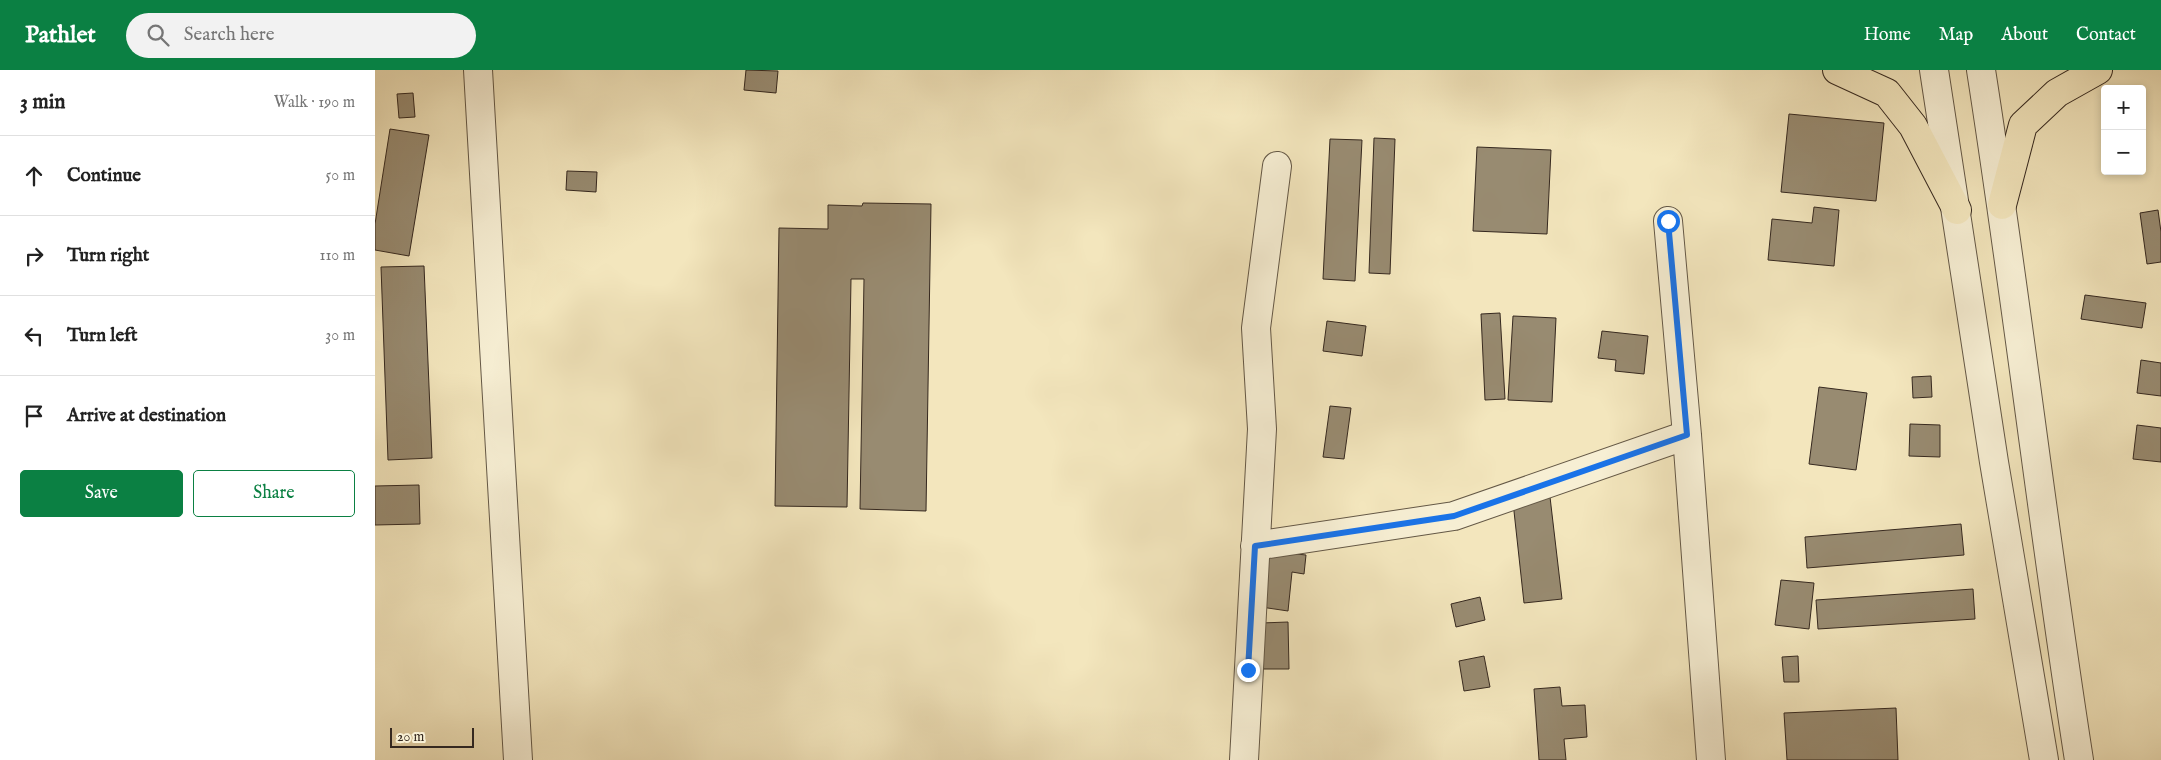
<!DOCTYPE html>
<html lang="en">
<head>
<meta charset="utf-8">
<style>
	body { margin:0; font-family:"IM FELL English",serif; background:#f2f2f2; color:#222 }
	.controls { position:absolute; right:15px; top:15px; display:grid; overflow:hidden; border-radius:5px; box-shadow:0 2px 8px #0003 }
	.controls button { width:45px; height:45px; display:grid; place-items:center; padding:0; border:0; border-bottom:1px solid #e0e0e0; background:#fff; color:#222; font:25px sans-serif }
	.scale { position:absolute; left:15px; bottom:12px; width:84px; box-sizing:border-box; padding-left:5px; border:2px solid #35281f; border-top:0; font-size:14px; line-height:18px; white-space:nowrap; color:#35281f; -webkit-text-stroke:4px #f7efd4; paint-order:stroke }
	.stop { position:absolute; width:15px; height:15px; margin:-11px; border:4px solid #1a73e8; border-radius:50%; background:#fff }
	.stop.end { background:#1a73e8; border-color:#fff; box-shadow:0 1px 5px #0008 }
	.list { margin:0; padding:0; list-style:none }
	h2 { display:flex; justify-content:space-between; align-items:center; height:65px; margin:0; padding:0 20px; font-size:21px }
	h2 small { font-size:16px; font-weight:400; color:#767676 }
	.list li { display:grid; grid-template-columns:32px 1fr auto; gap:15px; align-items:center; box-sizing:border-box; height:80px; padding:0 20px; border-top:1px solid #e0e0e0 }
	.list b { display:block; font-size:19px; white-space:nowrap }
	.list em { font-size:16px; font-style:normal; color:#767676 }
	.actions { display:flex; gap:10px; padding:15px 20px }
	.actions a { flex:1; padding:11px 0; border:1px solid #0b8043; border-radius:5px; text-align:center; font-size:18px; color:#0b8043 }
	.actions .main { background:#0b8043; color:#fff }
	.icon { flex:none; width:28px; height:28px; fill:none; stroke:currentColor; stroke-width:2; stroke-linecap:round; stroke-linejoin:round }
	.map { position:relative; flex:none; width:1786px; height:690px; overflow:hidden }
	header { display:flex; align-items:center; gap:30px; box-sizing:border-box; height:70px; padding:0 25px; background:#0b8043; color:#fff }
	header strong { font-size:24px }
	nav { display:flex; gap:28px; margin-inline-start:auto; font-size:18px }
	.search { width:350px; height:45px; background:#f2f2f2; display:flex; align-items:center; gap:12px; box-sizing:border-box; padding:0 18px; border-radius:28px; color:#767676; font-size:19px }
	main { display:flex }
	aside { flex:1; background:#fff }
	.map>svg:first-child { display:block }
	.building { fill:#988b71; stroke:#35281f }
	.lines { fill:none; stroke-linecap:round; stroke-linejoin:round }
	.minor-casing { stroke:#645846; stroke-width:30 }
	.tertiary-casing { stroke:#645846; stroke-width:30 }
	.primary-casing { stroke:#35281f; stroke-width:30 }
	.minor { stroke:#f7efd4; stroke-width:28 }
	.tertiary { stroke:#f7efd4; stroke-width:28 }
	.primary { stroke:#f3e6bd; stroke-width:28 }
	.route { stroke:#1a73e8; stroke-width:6 }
</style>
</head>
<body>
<header>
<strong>Pathlet</strong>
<div class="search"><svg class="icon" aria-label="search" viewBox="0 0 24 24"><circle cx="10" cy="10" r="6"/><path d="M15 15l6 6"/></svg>Search here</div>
<nav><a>Home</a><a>Map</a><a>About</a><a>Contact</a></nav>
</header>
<main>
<aside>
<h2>3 min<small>Walk · 190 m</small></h2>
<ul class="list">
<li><svg class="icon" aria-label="ahead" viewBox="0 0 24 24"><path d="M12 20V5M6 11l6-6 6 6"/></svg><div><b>Continue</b></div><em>50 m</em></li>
<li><svg class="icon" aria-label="right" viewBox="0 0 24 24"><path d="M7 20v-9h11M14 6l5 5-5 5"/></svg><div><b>Turn right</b></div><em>110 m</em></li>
<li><svg class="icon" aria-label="left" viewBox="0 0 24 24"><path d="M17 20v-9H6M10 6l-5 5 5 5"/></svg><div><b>Turn left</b></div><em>30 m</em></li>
<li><svg class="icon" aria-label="arrive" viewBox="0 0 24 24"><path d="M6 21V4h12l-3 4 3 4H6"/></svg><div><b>Arrive at destination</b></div></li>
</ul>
<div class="actions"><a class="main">Save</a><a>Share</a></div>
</aside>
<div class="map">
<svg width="1786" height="690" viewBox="0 0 1786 690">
	<rect width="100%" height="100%" fill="#f3e6bd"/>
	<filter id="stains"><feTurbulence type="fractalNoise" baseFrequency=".004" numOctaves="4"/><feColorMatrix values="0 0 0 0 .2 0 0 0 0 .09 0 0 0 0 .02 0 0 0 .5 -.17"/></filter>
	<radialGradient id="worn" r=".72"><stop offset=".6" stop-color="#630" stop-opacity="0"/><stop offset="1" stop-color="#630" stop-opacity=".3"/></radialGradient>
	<path class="building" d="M 371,0 L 403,1 L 401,23 L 369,20 Z
		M 38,23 L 40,47 L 24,48 L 22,24 Z
		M 1414,44 L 1509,53 L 1501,131 L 1406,122 Z
		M 15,59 L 54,65 L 34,186 L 0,180 L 0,154 Z
		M 999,68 L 1020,69 L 1015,204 L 994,203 Z
		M 955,69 L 987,70 L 980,211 L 948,209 Z
		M 1102,77 L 1176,80 L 1172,164 L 1098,161 Z
		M 192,101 L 222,102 L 221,122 L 191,120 Z
		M 488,133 L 556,134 L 551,441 L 485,439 L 489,209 L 476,209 L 472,437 L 400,436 L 404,158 L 453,159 L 453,135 L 487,136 Z
		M 1439,137 L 1464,140 L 1459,196 L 1393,190 L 1397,149 L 1437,153 Z
		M 1783,140 L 1786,162 L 1786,192 L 1772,194 L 1765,143 Z
		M 49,196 L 57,388 L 13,390 L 6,197 Z
		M 1710,225 L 1771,233 L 1767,258 L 1706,249 Z
		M 1125,243 L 1130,329 L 1110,330 L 1106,244 Z
		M 1138,246 L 1181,248 L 1177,332 L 1133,330 Z
		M 952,251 L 991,256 L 987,286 L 948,281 Z
		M 1227,261 L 1273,266 L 1269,304 L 1240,301 L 1241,290 L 1223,288 Z
		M 1766,290 L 1786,293 L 1786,326 L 1762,323 Z
		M 1556,306 L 1557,327 L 1538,328 L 1537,307 Z
		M 1444,317 L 1492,323 L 1481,400 L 1434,394 Z
		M 955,336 L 976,338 L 969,389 L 948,387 Z
		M 1535,354 L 1565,355 L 1565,387 L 1534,386 Z
		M 1762,355 L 1786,358 L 1786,392 L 1758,389 Z
		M 44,415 L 45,454 L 0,455 L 0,416 Z
		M 1175,427 L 1187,529 L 1149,533 L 1138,432 Z
		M 1586,454 L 1589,485 L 1432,498 L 1430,467 Z
		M 893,481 L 931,485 L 929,504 L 917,502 L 913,541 L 886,537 Z
		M 1406,510 L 1439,513 L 1434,559 L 1400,555 Z
		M 1598,519 L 1600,549 L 1443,559 L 1441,530 Z
		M 1105,527 L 1110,550 L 1081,557 L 1076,534 Z
		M 913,552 L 914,599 L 887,599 L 886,553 Z
		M 1109,586 L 1115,617 L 1089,621 L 1084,591 Z
		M 1423,586 L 1424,612 L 1409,612 L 1407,587 Z
		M 1185,617 L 1187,636 L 1210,635 L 1212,667 L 1189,669 L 1191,690 L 1164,690 L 1159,619 Z
		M 1521,638 L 1523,690 L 1412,690 L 1409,643 Z"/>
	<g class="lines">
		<defs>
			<path id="minor" d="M 103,0 L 143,690
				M 1293,151 L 1312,365 L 1336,690
				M 880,476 L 1079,446 L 1312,365
				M 869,690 L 887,359 L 881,258 L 902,96"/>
			<path id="tertiary" d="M 1559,0 L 1619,392 L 1669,690
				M 1606,0 C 1642,230 1668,460 1704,690"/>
			<path id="primary" d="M 1462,0 L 1512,23 L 1538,56 L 1582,140
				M 1627,135 L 1648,55 L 1682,23 L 1723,0"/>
		</defs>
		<use href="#minor" class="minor-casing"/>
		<use href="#tertiary" class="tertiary-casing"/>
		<use href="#primary" class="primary-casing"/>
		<use href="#minor" class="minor"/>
		<use href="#tertiary" class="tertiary"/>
		<use href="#primary" class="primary"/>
	</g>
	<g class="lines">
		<path class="route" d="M 873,600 L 880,476 L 1079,446 L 1312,365 L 1293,151"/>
	</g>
	<rect width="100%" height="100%" filter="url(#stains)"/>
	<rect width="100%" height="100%" fill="url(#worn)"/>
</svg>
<div class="controls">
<button>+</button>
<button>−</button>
</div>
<div class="scale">20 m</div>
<div class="stop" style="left:1293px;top:151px"></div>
<div class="stop end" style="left:873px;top:600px"></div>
</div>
</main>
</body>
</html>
